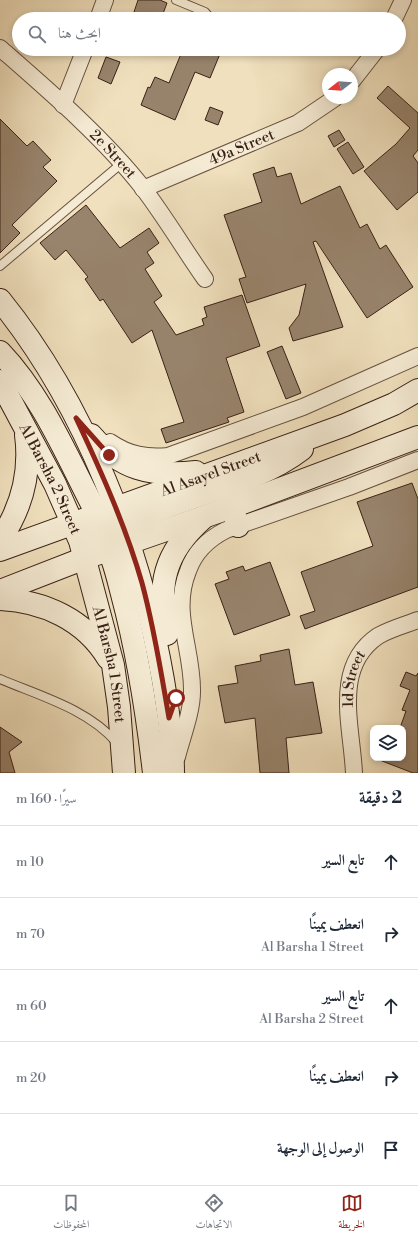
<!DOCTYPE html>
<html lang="ar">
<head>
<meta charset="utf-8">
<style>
	body { margin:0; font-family:"Libre Bodoni",Amiri,serif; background:#f6f6f7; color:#1f2937; direction:rtl }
	.controls { position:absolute; right:12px; bottom:12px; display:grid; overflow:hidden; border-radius:8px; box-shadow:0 2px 6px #0003 }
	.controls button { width:36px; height:36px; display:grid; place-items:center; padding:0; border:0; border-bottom:1px solid #e0e1e3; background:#fff; color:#1f2937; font:20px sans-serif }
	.compass { position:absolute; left:322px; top:68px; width:36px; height:36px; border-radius:50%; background:#fff; box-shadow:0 2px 6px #0003; rotate:253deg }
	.stop { position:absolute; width:12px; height:12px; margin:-9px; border:3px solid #8f2418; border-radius:50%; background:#fff }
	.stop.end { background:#8f2418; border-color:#fff; box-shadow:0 1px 4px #0008 }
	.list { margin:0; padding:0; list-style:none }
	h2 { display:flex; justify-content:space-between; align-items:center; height:52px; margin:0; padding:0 16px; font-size:17px }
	h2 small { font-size:13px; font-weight:400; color:#747a83 }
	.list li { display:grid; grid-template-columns:26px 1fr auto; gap:12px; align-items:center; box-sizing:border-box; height:72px; padding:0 16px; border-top:1px solid #e0e1e3 }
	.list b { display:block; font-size:15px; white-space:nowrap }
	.list p { margin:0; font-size:13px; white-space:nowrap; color:#747a83 }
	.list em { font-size:13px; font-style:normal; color:#747a83 }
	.icon { flex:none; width:22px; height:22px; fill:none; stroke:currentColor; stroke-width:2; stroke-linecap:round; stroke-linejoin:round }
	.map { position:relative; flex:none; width:418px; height:773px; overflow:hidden; direction:ltr }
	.search { position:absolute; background:#fff; box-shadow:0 2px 6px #0003; left:12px; right:12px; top:12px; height:44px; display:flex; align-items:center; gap:10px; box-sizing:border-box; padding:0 14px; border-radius:22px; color:#747a83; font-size:15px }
	.sheet { height:412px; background:#fff }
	nav { display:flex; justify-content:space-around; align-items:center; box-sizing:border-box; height:56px; border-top:1px solid #e0e1e3; background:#fff; font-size:11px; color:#747a83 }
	nav a { display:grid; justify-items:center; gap:2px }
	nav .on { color:#8f2418 }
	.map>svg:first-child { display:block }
	.building { fill:#98846d; stroke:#392117 }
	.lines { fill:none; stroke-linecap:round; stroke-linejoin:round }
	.lane-casing { stroke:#675140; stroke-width:10 }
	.street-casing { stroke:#675140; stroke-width:18 }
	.secondary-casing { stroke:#392117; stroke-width:24 }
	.lane { stroke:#f5ebd4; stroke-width:8 }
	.street { stroke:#f5ebd4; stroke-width:16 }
	.secondary { stroke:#f5ebd4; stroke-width:22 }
	.route { stroke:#8f2418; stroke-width:5 }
	.labels { text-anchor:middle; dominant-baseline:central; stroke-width:3; stroke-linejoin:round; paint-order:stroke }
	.street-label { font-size:15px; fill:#392117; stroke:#f5ebd4 }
</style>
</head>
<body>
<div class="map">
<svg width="418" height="773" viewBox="0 0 418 773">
	<rect width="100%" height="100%" fill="#f0e0bd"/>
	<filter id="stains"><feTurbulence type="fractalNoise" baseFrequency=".005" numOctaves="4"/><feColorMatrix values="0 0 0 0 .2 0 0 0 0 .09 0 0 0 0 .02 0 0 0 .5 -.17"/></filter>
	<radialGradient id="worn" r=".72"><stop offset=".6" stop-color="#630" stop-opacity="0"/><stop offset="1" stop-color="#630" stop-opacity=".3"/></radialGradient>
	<path class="building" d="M 138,0 L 160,0 L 167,3 L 161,19 L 152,19 L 134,12 Z
		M 183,49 L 222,49 L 210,78 L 195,72 L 175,120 L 141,105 L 148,87 L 150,88 L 155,77 L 169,83 Z
		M 106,57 L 120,62 L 111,84 L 98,78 Z
		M 388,86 L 418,113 L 418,150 L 413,156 L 418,163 L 418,192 L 397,210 L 364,171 L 396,144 L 410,128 L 377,98 Z
		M 210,107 L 223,112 L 218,125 L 205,120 Z
		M 0,119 L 27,146 L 33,141 L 51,160 L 43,167 L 57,181 L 12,225 L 20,233 L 0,253 Z
		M 339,130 L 345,140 L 334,147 L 328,136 Z
		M 348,142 L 364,167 L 353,174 L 337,149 Z
		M 274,167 L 277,177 L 291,173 L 301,204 L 340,186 L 360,228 L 367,224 L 380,249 L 386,245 L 413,287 L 367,318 L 316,241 L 313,242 L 343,327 L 293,341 L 289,328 L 299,315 L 306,284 L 247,303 L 239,279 L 246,277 L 224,215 L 262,202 L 253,174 Z
		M 86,205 L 120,248 L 149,228 L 159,243 L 147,252 L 154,263 L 145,269 L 162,296 L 154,302 L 176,335 L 204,325 L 202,319 L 207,317 L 204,307 L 242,295 L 260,346 L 226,358 L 244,412 L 227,418 L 229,422 L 166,443 L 161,429 L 184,422 L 152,330 L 132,343 L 103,299 L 100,301 L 85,279 L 88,277 L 66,250 L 55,260 L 40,243 Z
		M 282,346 L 301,393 L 286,399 L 267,352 Z
		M 412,483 L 418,499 L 418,587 L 305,629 L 300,616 L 315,611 L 301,572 L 373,546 L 357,502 Z
		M 270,562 L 290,615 L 234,635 L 215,584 L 229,579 L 226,572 L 243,566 L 245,571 Z
		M 289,649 L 295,685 L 313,682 L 322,733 L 286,738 L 289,773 L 260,773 L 255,718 L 225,723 L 218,686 L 238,683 L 235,666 L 261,661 L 260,655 Z
		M 406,672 L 416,676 L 418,673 L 418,773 L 413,773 L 377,759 L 403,758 L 403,728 L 400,728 L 406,711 L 402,710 L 410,690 L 400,686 Z
		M 0,727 L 22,742 L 9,752 L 15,773 L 0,773 Z"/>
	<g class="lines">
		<defs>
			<path id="lane" d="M 176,0 L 205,12 L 211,19
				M 0,266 L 122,163
				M 0,679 C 40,696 88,709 117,743"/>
			<g id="street">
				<path d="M 98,19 L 105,0"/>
				<path d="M 394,19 L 403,0"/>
				<path id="s1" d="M 0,48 C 48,90 104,138 143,188 C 165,217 184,249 205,279"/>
				<path d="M 352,81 L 377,49"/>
				<path d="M 63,105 L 85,49"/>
				<path id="s2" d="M 143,189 L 298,123 L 335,98"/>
				<path d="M 110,442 C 129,455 147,458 168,456 L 303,407 L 418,356"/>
				<path d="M 177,757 C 182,737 192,712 192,692 C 193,649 171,613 188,571 C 195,551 208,539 226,530 L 349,487 L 418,460"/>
				<path id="s3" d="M 354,773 C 352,727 332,667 378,636 C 390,629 405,625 418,620"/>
			</g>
			<g id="secondary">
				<path d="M 0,300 C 85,405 140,547 163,680 C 168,710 173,742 173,773"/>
				<path d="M 0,352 C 43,397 68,459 97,514 L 105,525"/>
				<path id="s4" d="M 0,381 L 55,484 L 80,541 L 113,665 L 119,707 L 124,773"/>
				<path d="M 91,435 C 120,469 151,477 196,472"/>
				<path d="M 232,507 L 238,526"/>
				<path d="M 73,522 C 83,524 92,527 99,535 C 112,550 117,575 122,594 C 138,654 147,712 154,773"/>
				<path d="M 109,535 C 166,496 248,491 302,449"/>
				<path d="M 0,540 C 21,509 31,473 26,435"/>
				<path id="s5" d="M 0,550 L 345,425 L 394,404 L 418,390"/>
				<path d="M 0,591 L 85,558 L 232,507 L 418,437"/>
				<path d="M 0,599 C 44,601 85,620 108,658"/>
				<path d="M 167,634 C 157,585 164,553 202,519"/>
			</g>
		</defs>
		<use href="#lane" class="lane-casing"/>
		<use href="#street" class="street-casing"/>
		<use href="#secondary" class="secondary-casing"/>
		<use href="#lane" class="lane"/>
		<use href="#street" class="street"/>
		<use href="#secondary" class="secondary"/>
	</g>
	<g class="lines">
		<path class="route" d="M 109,455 L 76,418 C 101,471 126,527 142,583 C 154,627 161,672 169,718 L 176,698"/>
	</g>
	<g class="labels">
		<g class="street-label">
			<text stroke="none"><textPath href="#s2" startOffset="107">49a Street</textPath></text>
			<text stroke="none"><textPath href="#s1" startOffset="155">2e Street</textPath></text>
			<text stroke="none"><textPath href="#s5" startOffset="224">Al Asayel Street</textPath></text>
			<text stroke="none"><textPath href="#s4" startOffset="110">Al Barsha 2 Street</textPath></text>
			<text stroke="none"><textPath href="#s4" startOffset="306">Al Barsha 1 Street</textPath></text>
			<text stroke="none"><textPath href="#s3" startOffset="95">1d Street</textPath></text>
		</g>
	</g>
	<rect width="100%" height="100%" filter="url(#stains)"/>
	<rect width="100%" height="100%" fill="url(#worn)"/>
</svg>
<div class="controls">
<button><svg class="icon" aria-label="layers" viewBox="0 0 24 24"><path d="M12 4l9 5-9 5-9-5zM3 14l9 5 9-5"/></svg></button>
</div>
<svg class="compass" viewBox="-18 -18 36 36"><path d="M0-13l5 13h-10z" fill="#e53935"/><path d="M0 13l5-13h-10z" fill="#747a83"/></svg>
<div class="stop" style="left:176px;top:698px"></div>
<div class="stop end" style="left:109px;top:455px"></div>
<div class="search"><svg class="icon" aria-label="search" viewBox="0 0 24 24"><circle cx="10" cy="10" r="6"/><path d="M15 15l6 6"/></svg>ابحث هنا</div>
</div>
<section class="sheet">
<h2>2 دقيقة<small>سيرًا · 160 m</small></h2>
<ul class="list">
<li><svg class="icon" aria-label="ahead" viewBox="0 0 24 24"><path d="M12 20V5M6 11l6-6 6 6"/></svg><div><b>تابع السير</b></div><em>10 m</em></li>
<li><svg class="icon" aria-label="right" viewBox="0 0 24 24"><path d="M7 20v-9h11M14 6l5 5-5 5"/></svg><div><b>انعطف يمينًا</b><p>Al Barsha 1 Street</p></div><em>70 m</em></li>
<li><svg class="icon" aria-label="ahead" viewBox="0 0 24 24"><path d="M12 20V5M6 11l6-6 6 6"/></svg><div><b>تابع السير</b><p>Al Barsha 2 Street</p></div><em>60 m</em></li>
<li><svg class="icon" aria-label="right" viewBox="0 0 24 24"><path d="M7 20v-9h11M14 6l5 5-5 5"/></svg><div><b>انعطف يمينًا</b></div><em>20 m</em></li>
<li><svg class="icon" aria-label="arrive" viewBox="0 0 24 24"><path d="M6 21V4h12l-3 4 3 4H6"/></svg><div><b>الوصول إلى الوجهة</b></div></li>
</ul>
</section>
<nav>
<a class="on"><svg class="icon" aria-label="map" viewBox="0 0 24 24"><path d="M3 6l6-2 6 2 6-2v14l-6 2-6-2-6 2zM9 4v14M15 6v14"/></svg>الخريطة</a>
<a><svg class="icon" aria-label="directions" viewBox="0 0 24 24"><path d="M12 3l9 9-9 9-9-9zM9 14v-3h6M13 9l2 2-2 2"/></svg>الاتجاهات</a>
<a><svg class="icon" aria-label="saved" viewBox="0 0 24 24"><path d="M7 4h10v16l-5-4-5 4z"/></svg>المحفوظات</a>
</nav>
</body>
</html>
